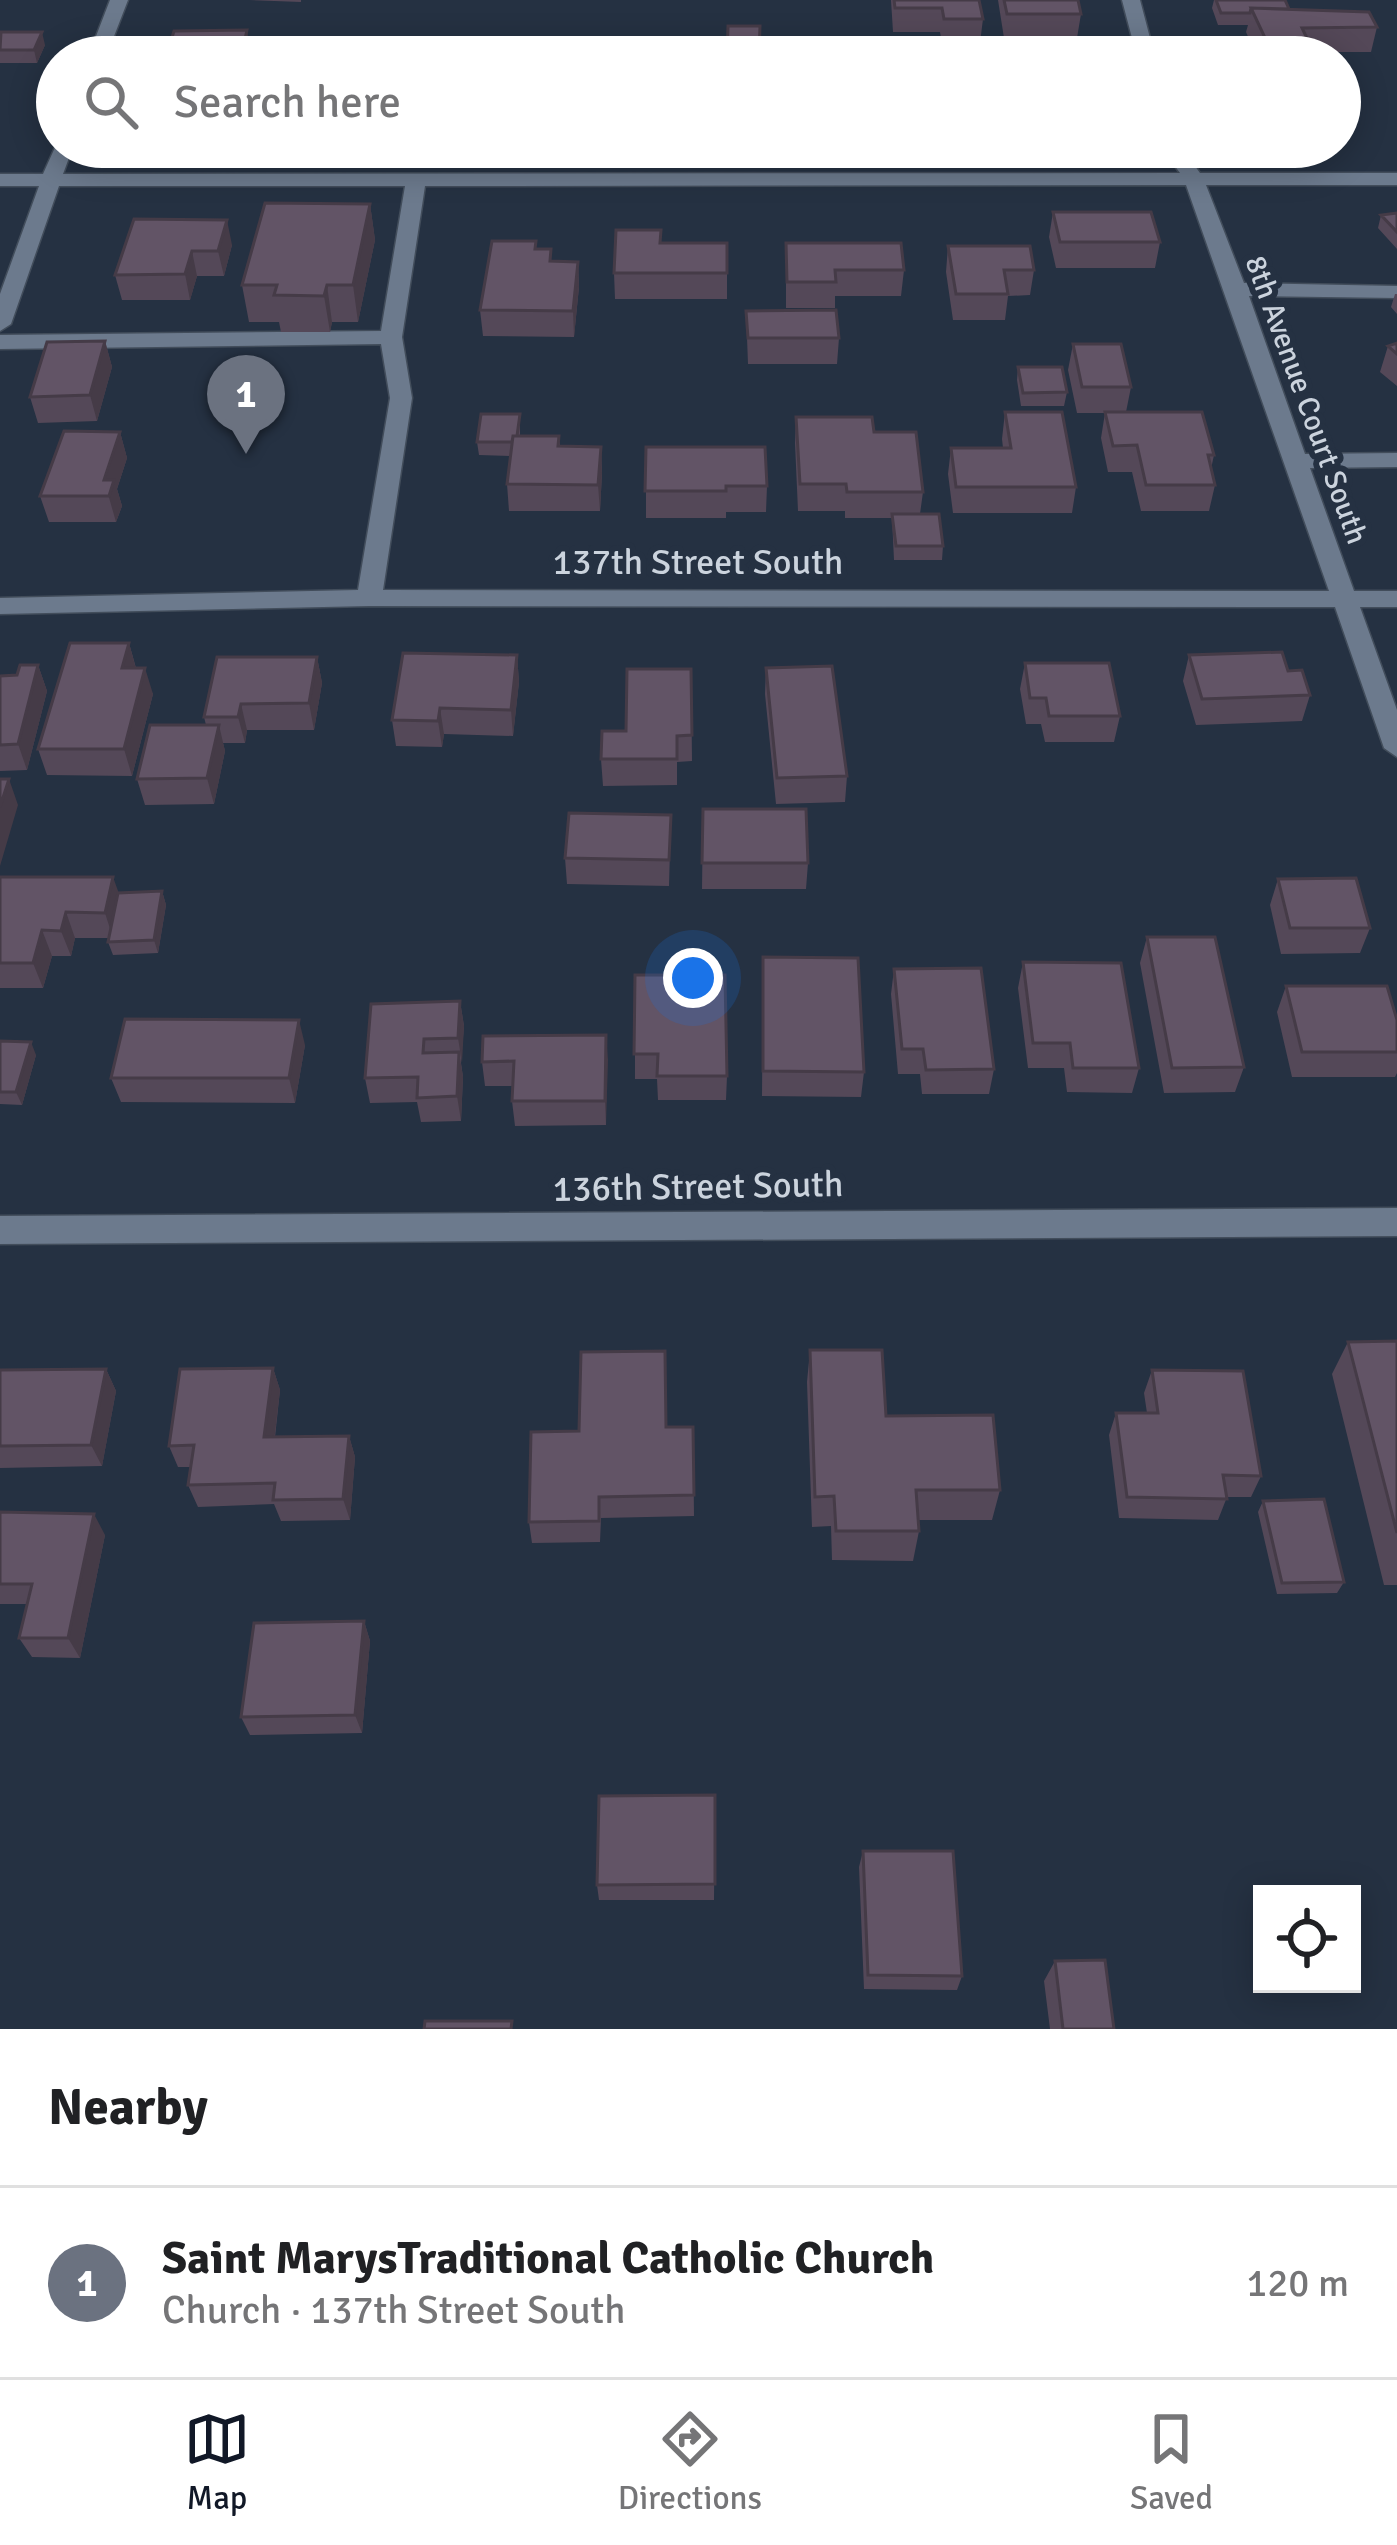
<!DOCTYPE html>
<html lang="en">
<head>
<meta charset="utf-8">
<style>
	body { margin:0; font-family:Signika,sans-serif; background:#f2f2f2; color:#202124 }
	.controls { position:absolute; right:36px; bottom:36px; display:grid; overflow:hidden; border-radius:0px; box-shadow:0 6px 30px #0003 }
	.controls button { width:108px; height:108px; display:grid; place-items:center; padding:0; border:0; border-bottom:3px solid #e0e0e0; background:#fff; color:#202124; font:60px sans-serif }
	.you { position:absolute; left:693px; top:978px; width:42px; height:42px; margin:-30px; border:9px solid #fff; border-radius:50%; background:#1a73e8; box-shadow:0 0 0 18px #1a73e833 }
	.badge { display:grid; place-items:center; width:78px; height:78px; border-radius:50%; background:#111827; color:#fff; font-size:39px; font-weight:700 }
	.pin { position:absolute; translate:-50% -99px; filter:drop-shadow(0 3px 6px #0008) }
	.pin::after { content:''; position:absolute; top:63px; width:42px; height:36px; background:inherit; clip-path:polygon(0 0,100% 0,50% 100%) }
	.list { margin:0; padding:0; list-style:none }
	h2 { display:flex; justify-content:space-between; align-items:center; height:156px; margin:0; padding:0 48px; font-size:51px }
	h2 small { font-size:39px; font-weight:400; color:#757577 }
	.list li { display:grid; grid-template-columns:78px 1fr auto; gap:36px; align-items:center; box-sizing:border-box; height:192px; padding:0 48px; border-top:3px solid #e0e0e0 }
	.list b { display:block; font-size:45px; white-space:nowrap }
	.list p { margin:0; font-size:39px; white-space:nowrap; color:#757577 }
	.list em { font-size:39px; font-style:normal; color:#757577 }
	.icon { flex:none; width:66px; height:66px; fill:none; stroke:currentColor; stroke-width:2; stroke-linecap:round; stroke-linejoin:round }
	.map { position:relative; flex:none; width:1397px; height:2029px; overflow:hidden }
	.search { position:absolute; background:#fff; box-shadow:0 6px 30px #0003; left:36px; right:36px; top:36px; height:132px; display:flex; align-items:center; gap:30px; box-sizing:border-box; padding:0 42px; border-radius:66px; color:#757577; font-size:45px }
	.sheet { height:348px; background:#fff }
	nav { display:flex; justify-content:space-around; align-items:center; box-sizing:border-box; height:168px; border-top:3px solid #e0e0e0; background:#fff; font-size:33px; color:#757577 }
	nav a { display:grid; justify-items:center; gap:6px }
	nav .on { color:#111827 }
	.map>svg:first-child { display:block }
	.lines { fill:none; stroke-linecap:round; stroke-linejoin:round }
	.minor-casing { stroke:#424d5b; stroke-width:3 }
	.minor { fill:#6c7a8d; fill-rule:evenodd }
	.wall { fill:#544858 }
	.shaded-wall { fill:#453b47 }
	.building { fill:#625466; stroke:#453b47; stroke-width:3 }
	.labels { text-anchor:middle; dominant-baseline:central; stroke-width:12; stroke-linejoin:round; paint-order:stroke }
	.far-street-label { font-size:30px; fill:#cbd3dd; stroke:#253142 }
	.street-label { font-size:36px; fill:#cbd3dd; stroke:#253142 }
</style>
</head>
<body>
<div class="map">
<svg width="1397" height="2029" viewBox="0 0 1397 2029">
	<rect width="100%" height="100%" fill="#253142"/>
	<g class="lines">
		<defs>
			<path id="minor" d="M 110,0 L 128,0 L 106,57 L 88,57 Z
				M 1122,0 L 1140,0 L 1155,57 L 1137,57 Z
				M 57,143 L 57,147 L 73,147 L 63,174 L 1180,173 L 1161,147 L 1181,147 L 1200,173 L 1397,173 L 1397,185 L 1206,185 L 1244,283 L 1397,286 L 1397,298 L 1249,296 L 1305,454 L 1397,453 L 1397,467 L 1310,468 L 1354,591 L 1397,591 L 1397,607 L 1360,607 L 1397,710 L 1397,757 L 1384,748 L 1335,607 L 369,606 L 0,614 L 0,598 L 358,590 L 390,398 L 381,344 L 0,349 L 0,335 L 381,331 L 405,186 L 59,186 L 11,324 L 0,331 L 0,294 L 39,186 L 0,186 L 0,174 L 43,174 ZM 1186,185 L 1329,591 L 383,590 L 412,398 L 402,337 L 425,186 Z
				M 1397,1208 L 1397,1236 L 0,1244 L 0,1216 Z"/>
		</defs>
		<use href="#minor" class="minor-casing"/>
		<use href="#minor" class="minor"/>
	</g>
	<path class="wall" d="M 249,0 L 301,0 L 301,2 Z
		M 891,0 L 979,0 L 983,19 L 980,43 L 942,43 L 940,32 L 893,32 Z
		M 998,0 L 1078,0 L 1081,14 L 1077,38 L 1004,38 Z
		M 1214,0 L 1291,0 L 1286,0 L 1289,9 L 1377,27 L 1371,52 L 1314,52 L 1316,57 L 1257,57 L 1246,32 L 1248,25 L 1218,25 L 1212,8 Z
		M 0,34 L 45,45 L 37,63 L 0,63 Z
		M 1340,76 L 1346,88 L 1340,112 Z
		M 370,204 L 375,240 L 358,322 L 332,322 L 330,332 L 281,332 L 279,322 L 249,322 L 242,285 Z
		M 1053,212 L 1160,242 L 1155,268 L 1056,268 L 1049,237 Z
		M 1397,213 L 1397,249 L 1378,228 L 1381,215 Z
		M 134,219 L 232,245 L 224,276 L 197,276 L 190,300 L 122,300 L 115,275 Z
		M 661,230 L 661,243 L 727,243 L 727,299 L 615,299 L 614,273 Z
		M 786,243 L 904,270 L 901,296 L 835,296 L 835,308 L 786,308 Z
		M 948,246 L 1034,270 L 1030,295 L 1008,296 L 1005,320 L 953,320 L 946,272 Z
		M 536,249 L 552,261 L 578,262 L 579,287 L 574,337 L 483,336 L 480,310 Z
		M 1395,294 L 1397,294 L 1397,314 L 1391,307 Z
		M 746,311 L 839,338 L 837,364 L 748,364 Z
		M 105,341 L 112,367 L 97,421 L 38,423 L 30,397 Z
		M 1397,343 L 1397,386 L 1380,372 L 1388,346 Z
		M 1073,344 L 1131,387 L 1126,412 L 1214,455 L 1211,469 L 1215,485 L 1209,511 L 1141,511 L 1132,472 L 1108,472 L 1101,438 L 1105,413 L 1077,413 L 1068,370 Z
		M 1018,367 L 1067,392 L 1064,406 L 1021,406 L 1017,380 Z
		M 1005,412 L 1076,487 L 1072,513 L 953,513 L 948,474 L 951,448 L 1003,448 L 1002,439 Z
		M 520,414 L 520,436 L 559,436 L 560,446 L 601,447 L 602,473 L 600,511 L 509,511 L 507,484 L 510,456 L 479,455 L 477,442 Z
		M 796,417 L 874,432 L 923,492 L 920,514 L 943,546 L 942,560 L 894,560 L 892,518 L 845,518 L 845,511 L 798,511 L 795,443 Z
		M 120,432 L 127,458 L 117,489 L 122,506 L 116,522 L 49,522 L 40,496 Z
		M 646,447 L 767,486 L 766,512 L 726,512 L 726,518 L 646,518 Z
		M 129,643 L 136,668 L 153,694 L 132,776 L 47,775 L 38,749 Z
		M 517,655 L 519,682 L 513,736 L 444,734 L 442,747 L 396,746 L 392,720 Z
		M 1189,655 L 1288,671 L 1310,695 L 1302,721 L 1196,725 L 1183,681 Z
		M 317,657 L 322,683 L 314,730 L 247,730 L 245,743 L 223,743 L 225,751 L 214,804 L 145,805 L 137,779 L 206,725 L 204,717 Z
		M 1025,663 L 1120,716 L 1114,742 L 1045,742 L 1041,724 L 1026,724 L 1020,689 Z
		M 38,665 L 47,691 L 27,770 L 0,771 L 0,676 L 17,675 Z
		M 766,668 L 847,776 L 845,802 L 776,804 L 765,694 Z
		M 691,669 L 692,761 L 677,762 L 677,785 L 603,786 L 601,759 L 626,731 Z
		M 703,809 L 808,863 L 806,889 L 702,889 Z
		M 671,815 L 669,886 L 567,884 L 565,858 Z
		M 0,877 L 119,893 L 162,891 L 166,905 L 158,953 L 113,955 L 108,942 L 109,938 L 75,938 L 71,956 L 52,956 L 43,988 L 0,988 Z
		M 1278,879 L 1370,928 L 1360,953 L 1281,954 L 1270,905 Z
		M 1147,937 L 1244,1067 L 1235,1092 L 1164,1093 L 1140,963 Z
		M 763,957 L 864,1072 L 861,1097 L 762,1096 Z
		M 1023,962 L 1139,1068 L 1132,1093 L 1067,1092 L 1064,1068 L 1028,1068 L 1018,988 Z
		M 894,969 L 994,1069 L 989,1094 L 922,1094 L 920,1074 L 898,1074 L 891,994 Z
		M 635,975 L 727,1076 L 726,1100 L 658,1100 L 657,1079 L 635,1079 Z
		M 1286,986 L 1397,1020 L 1397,1073 L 1395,1077 L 1292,1077 L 1277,1012 Z
		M 460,1001 L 464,1026 L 461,1063 L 463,1077 L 461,1121 L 421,1122 L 417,1102 L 370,1103 L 365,1078 Z
		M 606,1035 L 606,1125 L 515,1126 L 512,1101 L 513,1086 L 485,1086 L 482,1062 Z
		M 0,1041 L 36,1055 L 22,1105 L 0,1104 Z
		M 305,1045 L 295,1103 L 121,1102 L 111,1078 Z
		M 1397,1341 L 1397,1585 L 1384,1585 L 1332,1374 L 1348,1342 Z
		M 810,1350 L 886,1416 L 1000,1490 L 992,1520 L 918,1520 L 919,1531 L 913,1561 L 832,1560 L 831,1526 L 812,1527 L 807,1382 Z
		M 273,1368 L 280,1390 L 275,1437 L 349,1436 L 355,1457 L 350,1520 L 281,1521 L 274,1504 L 198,1507 L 188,1485 L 191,1467 L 178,1467 L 169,1446 Z
		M 106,1369 L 116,1391 L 102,1466 L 0,1468 L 0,1370 Z
		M 1152,1370 L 1261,1476 L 1251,1497 L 1227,1497 L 1218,1520 L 1119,1518 L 1109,1435 L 1116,1413 L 1147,1413 L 1144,1393 Z
		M 666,1427 L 693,1427 L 694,1516 L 601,1518 L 600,1542 L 532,1543 L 529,1522 Z
		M 1263,1501 L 1344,1582 L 1337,1593 L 1277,1594 L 1258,1512 Z
		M 0,1512 L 105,1535 L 80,1658 L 32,1657 L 19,1638 L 27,1604 L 0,1604 Z
		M 364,1621 L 370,1641 L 362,1733 L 250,1735 L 241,1717 Z
		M 715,1795 L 714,1900 L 599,1900 L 597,1885 Z
		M 863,1851 L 962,1976 L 957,1990 L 864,1989 L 859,1867 Z
		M 1055,1961 L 1114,2029 L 1050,2029 L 1044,1981 Z"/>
	<path class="shaded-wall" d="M 247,30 L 251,57 L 241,57 Z
		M 42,32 L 45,45 L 37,63 L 34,50 Z
		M 370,204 L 375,240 L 358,322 L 353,285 Z
		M 227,220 L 232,245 L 224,276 L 218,251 Z
		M 192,251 L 197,276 L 190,300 L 185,274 Z
		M 578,262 L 579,287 L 574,337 L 573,311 Z
		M 327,285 L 332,322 L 330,332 L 324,296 Z
		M 105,341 L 112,367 L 97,421 L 90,395 Z
		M 120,432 L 127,458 L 117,489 L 122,506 L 116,522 L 104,480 Z
		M 601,447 L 602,473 L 600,511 L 598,485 Z
		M 129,643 L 136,669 L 122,668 Z
		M 517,655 L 519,682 L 513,736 L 511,710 Z
		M 317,657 L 322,683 L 314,730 L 309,703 Z
		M 38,665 L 47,691 L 27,770 L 18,744 Z
		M 145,668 L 153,694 L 132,776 L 124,749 Z
		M 241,704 L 247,730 L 245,743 L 238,717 Z
		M 440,708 L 444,734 L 442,747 L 438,721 Z
		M 219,725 L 225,751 L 214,804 L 207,778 Z
		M 9,779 L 18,805 L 0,866 L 0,807 Z
		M 113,877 L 122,902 L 113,938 L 105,913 Z
		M 162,891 L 166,905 L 158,953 L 154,940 Z
		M 66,912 L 75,938 L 71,956 L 61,931 Z
		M 42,930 L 52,956 L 43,988 L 33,963 Z
		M 460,1001 L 464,1026 L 462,1063 L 458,1038 Z
		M 299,1020 L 305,1045 L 295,1103 L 289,1078 Z
		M 606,1035 L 608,1060 L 606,1125 L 605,1101 Z
		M 31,1042 L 36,1055 L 22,1105 L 16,1092 Z
		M 459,1052 L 463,1077 L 461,1121 L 457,1096 Z
		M 273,1368 L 280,1390 L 272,1459 L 264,1437 Z
		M 106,1369 L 116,1391 L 102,1466 L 91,1445 Z
		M 349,1436 L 355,1457 L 350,1520 L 343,1499 Z
		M 94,1514 L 105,1535 L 80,1658 L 68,1638 Z
		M 364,1621 L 370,1641 L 362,1733 L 355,1715 Z"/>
	<path class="building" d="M 894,0 L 979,0 L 983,19 L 944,19 L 942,8 L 895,8 Z
		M 1004,0 L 1078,0 L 1081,14 L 1007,14 Z
		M 1216,0 L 1285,0 L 1289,9 L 1251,8 L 1250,13 L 1221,13 Z
		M 1251,8 L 1369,12 L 1377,27 L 1302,28 L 1316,57 L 1274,57 Z
		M 728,26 L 760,26 L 759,57 L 727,57 Z
		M 247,30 L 241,57 L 166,57 L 174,31 Z
		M 1,32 L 42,32 L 34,50 L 0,50 Z
		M 692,50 L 721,50 L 722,57 L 693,57 Z
		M 797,50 L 831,50 L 831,57 L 798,57 Z
		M 677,51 L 678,57 L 649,57 L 649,52 Z
		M 1055,54 L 1110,55 L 1110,57 L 1056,57 Z
		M 265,203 L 370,204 L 353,285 L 327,285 L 324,296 L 274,295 L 277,285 L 242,285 Z
		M 1053,212 L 1151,212 L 1160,242 L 1060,242 Z
		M 1397,213 L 1397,232 L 1381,215 Z
		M 134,219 L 227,220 L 218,251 L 192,251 L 185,274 L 115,275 Z
		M 616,230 L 661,230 L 660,243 L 727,243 L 727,273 L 614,273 Z
		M 492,241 L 536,241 L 535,249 L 551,249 L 550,261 L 578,262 L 573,311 L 480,310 Z
		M 786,243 L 901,243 L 904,270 L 835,270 L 836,282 L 787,282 Z
		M 948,246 L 1030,246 L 1034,270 L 1004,270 L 1008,294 L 956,294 Z
		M 836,310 L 839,338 L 748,338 L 746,311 Z
		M 105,341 L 90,395 L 30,397 L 47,342 Z
		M 1397,343 L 1397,354 L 1388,346 Z
		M 1073,344 L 1121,344 L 1131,387 L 1082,387 Z
		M 1018,367 L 1062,367 L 1067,392 L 1023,393 Z
		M 1005,412 L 1062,412 L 1076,487 L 956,487 L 951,448 L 1011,448 Z
		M 1105,412 L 1202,412 L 1214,455 L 1208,455 L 1215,485 L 1146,485 L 1137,445 L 1113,446 Z
		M 481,414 L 520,414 L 517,436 L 513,436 L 512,442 L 477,442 Z
		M 796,417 L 872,417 L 874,432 L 916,432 L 923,492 L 847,492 L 846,484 L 800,484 Z
		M 64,431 L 120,432 L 104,480 L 114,480 L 109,496 L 40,496 Z
		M 513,436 L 559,436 L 558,446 L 601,447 L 598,485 L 507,484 Z
		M 646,447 L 765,447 L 767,486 L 726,486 L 726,491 L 645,491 Z
		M 892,514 L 939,514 L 943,546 L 896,546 Z
		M 70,643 L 129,643 L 122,668 L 145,668 L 124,749 L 38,749 Z
		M 1282,652 L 1288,671 L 1302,670 L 1310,695 L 1202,699 L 1189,655 Z
		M 403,653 L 517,655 L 511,710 L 440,708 L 438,721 L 392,720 Z
		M 217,657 L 317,657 L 309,703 L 241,704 L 238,717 L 204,717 Z
		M 1025,663 L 1109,663 L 1120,716 L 1049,716 L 1046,698 L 1030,698 Z
		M 20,665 L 38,665 L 18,744 L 0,745 L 0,676 L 17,675 Z
		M 832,666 L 847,776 L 777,778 L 766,668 Z
		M 627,669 L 691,669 L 692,735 L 677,736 L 677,759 L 601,759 L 602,731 L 626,731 Z
		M 150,725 L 219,725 L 207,778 L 137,779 Z
		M 0,779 L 9,779 L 0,807 Z
		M 703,809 L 806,809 L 808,863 L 702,863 Z
		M 569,813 L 671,815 L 669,860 L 565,858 Z
		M 0,877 L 113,877 L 105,913 L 66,912 L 61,931 L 42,930 L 33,963 L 0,963 Z
		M 1356,878 L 1370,928 L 1290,928 L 1278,879 Z
		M 162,891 L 154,940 L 108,942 L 118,893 Z
		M 1147,937 L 1215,937 L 1244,1067 L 1172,1068 Z
		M 763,957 L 858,958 L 864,1072 L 763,1071 Z
		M 1023,962 L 1121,963 L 1139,1068 L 1073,1068 L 1070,1043 L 1033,1043 Z
		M 981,968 L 994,1069 L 926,1070 L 923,1049 L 902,1049 L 894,969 Z
		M 635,975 L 725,975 L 727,1076 L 657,1076 L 658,1054 L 634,1054 Z
		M 1286,986 L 1387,986 L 1397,1020 L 1397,1052 L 1302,1052 Z
		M 460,1001 L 458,1038 L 424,1039 L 423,1053 L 459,1052 L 457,1096 L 417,1098 L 418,1077 L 365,1078 L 371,1004 Z
		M 125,1019 L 299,1020 L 289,1078 L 111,1078 Z
		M 606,1035 L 605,1101 L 512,1101 L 514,1061 L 482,1062 L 483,1036 Z
		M 0,1041 L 31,1042 L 16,1092 L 0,1092 Z
		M 1397,1341 L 1397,1533 L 1348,1342 Z
		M 810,1350 L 882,1350 L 886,1416 L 993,1415 L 1000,1490 L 916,1490 L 919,1531 L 836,1531 L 834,1496 L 815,1497 Z
		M 665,1351 L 666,1427 L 693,1427 L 694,1495 L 599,1497 L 599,1521 L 529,1522 L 531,1432 L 579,1431 L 581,1352 Z
		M 273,1368 L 264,1437 L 349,1436 L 343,1499 L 273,1500 L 275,1483 L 188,1485 L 194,1445 L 169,1446 L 180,1369 Z
		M 106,1369 L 91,1445 L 0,1446 L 0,1370 Z
		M 1152,1370 L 1243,1371 L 1261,1476 L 1223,1475 L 1227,1499 L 1127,1497 L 1116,1413 L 1158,1413 Z
		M 1324,1499 L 1344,1582 L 1282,1583 L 1263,1501 Z
		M 0,1512 L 94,1514 L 68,1638 L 19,1638 L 32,1584 L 0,1584 Z
		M 364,1621 L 355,1715 L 241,1717 L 254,1623 Z
		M 715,1795 L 715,1884 L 597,1885 L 599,1796 Z
		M 863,1851 L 953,1851 L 962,1976 L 868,1975 Z
		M 1105,1960 L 1114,2029 L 1063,2029 L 1055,1961 Z
		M 425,2021 L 512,2021 L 511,2029 L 424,2029 Z"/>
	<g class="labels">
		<g class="far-street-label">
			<text transform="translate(1306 400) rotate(70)">8th Avenue Court South</text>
		</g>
		<g class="street-label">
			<text x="698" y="562">137th Street South</text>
			<text transform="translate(698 1187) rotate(-1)">136th Street South</text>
		</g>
	</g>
</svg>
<div class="controls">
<button><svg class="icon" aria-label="locate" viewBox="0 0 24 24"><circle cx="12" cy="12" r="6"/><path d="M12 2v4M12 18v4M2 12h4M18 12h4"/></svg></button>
</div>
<div class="you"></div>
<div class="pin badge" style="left:246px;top:454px;background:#6b7280">1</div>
<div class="search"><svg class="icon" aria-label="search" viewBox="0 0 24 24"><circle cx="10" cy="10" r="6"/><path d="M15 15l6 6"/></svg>Search here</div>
</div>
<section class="sheet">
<h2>Nearby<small></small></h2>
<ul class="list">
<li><span class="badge" style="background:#6b7280">1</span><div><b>Saint MarysTraditional Catholic Church</b><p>Church · 137th Street South</p></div><em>120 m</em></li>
</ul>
</section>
<nav>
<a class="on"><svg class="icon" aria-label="map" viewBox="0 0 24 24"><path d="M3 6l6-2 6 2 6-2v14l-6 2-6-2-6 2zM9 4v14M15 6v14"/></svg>Map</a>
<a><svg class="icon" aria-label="directions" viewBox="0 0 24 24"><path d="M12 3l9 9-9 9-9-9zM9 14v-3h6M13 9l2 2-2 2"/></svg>Directions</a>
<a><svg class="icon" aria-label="saved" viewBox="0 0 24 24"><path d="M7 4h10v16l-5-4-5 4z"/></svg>Saved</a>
</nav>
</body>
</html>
